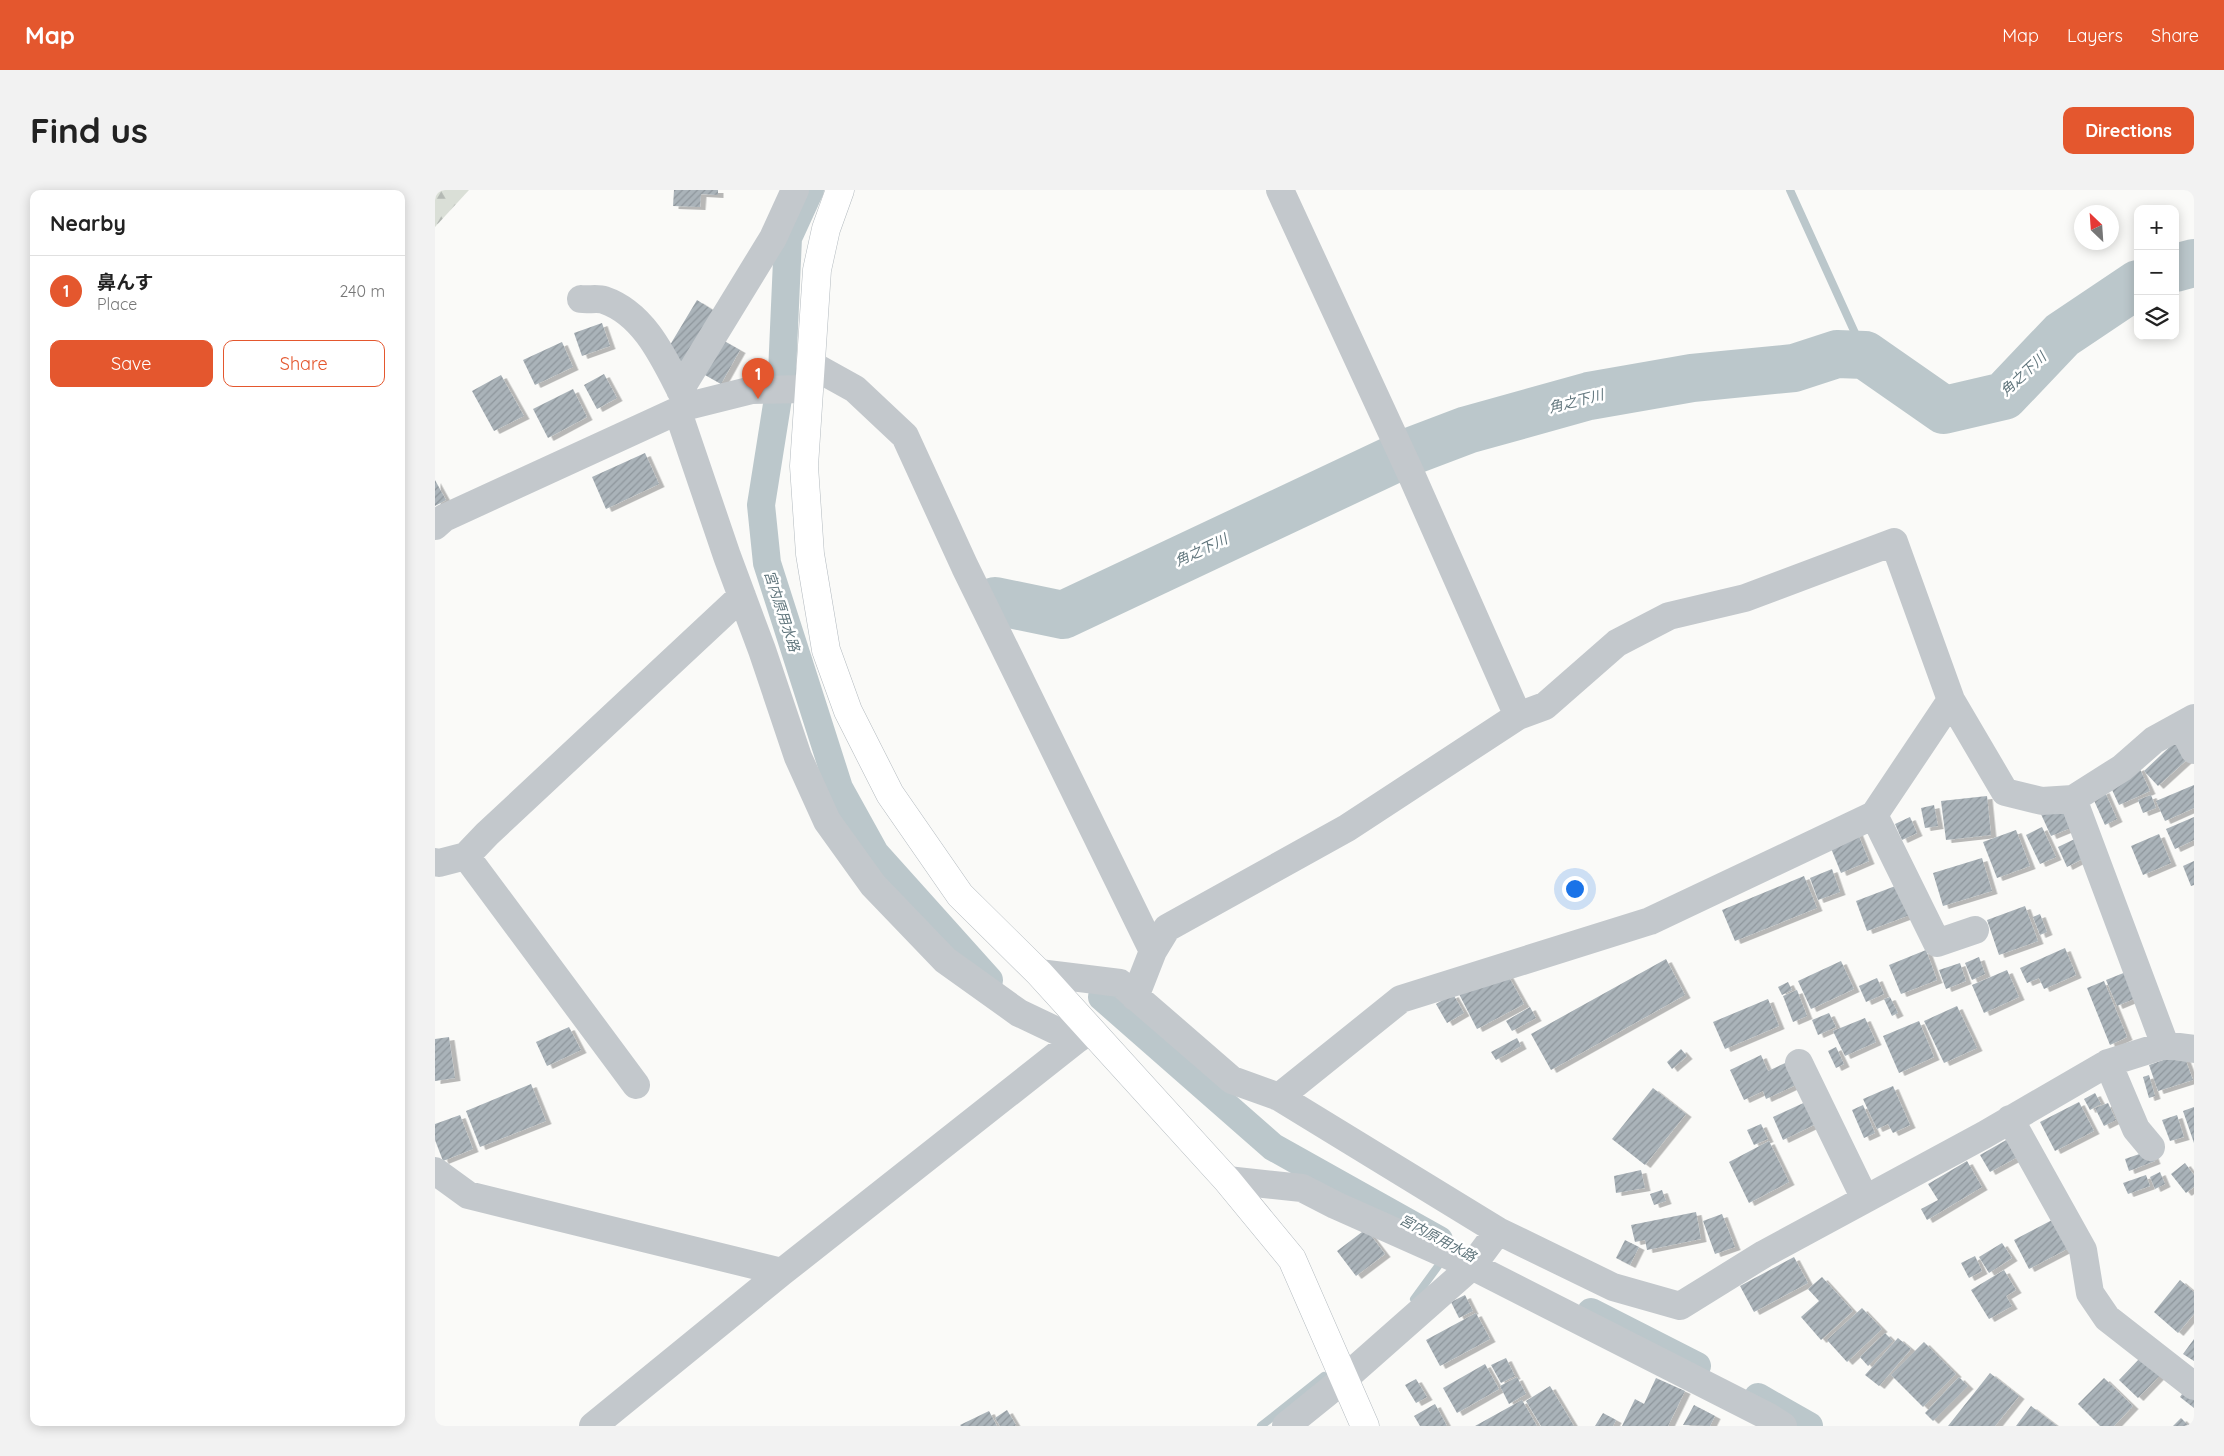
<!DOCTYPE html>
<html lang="en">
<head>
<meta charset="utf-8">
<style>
	body { margin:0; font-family:Quicksand,"Noto Sans JP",sans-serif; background:#f2f2f2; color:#222 }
	.controls { position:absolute; right:15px; top:15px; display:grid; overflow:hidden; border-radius:10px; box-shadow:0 2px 12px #0003 }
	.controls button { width:45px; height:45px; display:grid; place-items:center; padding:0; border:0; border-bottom:1px solid #e0e0e0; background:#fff; color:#222; font:25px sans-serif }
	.compass { position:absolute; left:1639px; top:15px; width:45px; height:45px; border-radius:50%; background:#fff; box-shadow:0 2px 12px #0003; rotate:335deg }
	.you { position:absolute; left:1139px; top:698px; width:18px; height:18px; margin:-12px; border:4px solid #fff; border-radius:50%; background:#1a73e8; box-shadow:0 0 0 8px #1a73e833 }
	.badge { display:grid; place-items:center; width:32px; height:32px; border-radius:50%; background:#e4572e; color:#fff; font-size:16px; font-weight:700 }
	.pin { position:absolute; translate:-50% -41px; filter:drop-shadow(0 1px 2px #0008) }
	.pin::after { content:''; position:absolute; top:26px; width:18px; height:15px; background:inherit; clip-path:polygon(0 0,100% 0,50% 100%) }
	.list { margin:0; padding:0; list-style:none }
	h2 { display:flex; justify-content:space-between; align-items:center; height:65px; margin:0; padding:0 20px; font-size:21px }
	h2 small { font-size:16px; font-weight:400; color:#767676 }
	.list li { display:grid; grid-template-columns:32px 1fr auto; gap:15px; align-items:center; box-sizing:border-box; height:70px; padding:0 20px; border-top:1px solid #e0e0e0 }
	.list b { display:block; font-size:19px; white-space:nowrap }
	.list p { margin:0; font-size:16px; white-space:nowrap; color:#767676 }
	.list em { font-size:16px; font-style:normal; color:#767676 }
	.actions { display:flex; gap:10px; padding:15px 20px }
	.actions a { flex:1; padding:11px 0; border:1px solid #e4572e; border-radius:10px; text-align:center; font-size:18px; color:#e4572e }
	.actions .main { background:#e4572e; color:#fff }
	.icon { flex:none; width:28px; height:28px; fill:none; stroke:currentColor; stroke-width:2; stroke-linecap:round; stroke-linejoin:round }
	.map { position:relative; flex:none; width:1759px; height:1236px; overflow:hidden; border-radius:10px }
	header { display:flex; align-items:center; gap:30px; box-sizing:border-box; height:70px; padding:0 25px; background:#e4572e; color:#fff }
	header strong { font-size:24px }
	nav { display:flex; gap:28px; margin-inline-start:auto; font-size:18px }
	.intro { display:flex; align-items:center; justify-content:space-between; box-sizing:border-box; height:120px; padding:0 30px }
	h1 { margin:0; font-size:35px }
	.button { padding:12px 22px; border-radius:10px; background:#e4572e; color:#fff; font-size:18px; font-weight:700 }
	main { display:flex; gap:30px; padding:0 30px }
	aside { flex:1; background:#fff; border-radius:10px; box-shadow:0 2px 12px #0003 }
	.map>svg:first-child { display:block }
	.forest { fill:url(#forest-firs) }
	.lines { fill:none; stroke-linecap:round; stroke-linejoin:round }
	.stream { stroke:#bbc7cb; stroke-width:8 }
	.canal { stroke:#bbc7cb; stroke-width:28 }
	.river { stroke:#bbc7cb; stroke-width:48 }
	.building { fill:url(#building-hatch); filter:url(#shadow) }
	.secondary-casing { stroke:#b3babf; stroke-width:29 }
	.street { stroke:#c3c8cc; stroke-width:28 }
	.secondary { stroke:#fff; stroke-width:28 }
	.labels { text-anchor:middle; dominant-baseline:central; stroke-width:5; stroke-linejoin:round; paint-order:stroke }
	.water-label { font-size:14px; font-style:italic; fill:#60757c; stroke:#fff }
</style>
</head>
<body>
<header>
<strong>Map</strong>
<nav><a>Map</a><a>Layers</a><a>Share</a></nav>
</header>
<div class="intro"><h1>Find us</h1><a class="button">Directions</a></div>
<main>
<aside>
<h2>Nearby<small></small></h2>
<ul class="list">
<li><span class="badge">1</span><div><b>鼻んす</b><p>Place</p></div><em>240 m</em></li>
</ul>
<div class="actions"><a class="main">Save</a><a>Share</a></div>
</aside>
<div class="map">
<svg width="1759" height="1236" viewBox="0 0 1759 1236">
	<defs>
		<pattern id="forest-firs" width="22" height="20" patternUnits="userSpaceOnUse" patternTransform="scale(1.25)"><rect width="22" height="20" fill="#dadfd7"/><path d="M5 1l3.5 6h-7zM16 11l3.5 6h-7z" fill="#b4b9b4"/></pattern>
		<pattern id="building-hatch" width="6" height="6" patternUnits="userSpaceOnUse" patternTransform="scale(1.25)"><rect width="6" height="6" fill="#aab3b9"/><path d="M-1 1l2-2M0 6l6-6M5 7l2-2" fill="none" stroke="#8e969c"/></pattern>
		<filter id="shadow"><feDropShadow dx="5.5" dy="3" stdDeviation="0" flood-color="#0004"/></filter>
	</defs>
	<rect width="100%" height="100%" fill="#fafaf8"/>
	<path class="forest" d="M 0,0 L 34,0 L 0,37 Z"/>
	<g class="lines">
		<path class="stream" d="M 1355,0 L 1430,165
			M 979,1109 L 1009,1068
			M 826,1236 L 889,1186"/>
		<path class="canal" d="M 375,0 L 353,48 L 347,183 L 326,315 L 332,373 L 404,598 L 440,663 L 554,790
			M 667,807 L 838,957 L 1004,1050
			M 1156,1122 L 1262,1176
			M 1323,1207 L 1374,1236"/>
		<path class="river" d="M 1740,78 L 1759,73
			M 560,411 L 628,425 L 974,262 L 1032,240 L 1154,206 L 1257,188 L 1359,178 L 1402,164 L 1430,165 L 1509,220 L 1569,206 L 1627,145 L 1703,94"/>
	</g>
	<path class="building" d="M 239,0 L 283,0 L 283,5 L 266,4 L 265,17 L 238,16 Z
		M 262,110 L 281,122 L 247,176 L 229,165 Z
		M 167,133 L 175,156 L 147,166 L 139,143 Z
		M 282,147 L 305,160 L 286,194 L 263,181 Z
		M 127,152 L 138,177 L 100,195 L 88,170 Z
		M 169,184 L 182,208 L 162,219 L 149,195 Z
		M 66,185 L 89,226 L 59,241 L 37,201 Z
		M 138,199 L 152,227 L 113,248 L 98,219 Z
		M 210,263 L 224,294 L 171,319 L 157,287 Z
		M 0,290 L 11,310 L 0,316 Z
		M 1743,549 L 1757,565 L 1723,596 L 1709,581 Z
		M 1704,577 L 1715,601 L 1684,615 L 1673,591 Z
		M 1759,595 L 1759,618 L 1730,631 L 1721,611 Z
		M 1669,600 L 1682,629 L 1670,635 L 1657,606 Z
		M 1716,605 L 1721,618 L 1708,623 L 1703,610 Z
		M 1552,606 L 1556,645 L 1511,650 L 1506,611 Z
		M 1627,612 L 1638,637 L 1616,646 L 1605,622 Z
		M 1499,615 L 1503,636 L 1490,638 L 1486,618 Z
		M 1475,627 L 1482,643 L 1467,650 L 1460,634 Z
		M 1759,627 L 1759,650 L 1740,659 L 1731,639 Z
		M 1607,637 L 1621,667 L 1605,674 L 1591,645 Z
		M 1421,639 L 1434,671 L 1406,683 L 1393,651 Z
		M 1581,640 L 1595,676 L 1562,688 L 1548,652 Z
		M 1724,644 L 1736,673 L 1708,685 L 1696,656 Z
		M 1644,647 L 1653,666 L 1632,677 L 1623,657 Z
		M 1547,668 L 1557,701 L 1508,716 L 1498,683 Z
		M 1759,671 L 1759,695 L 1756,696 L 1748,676 Z
		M 1397,679 L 1405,702 L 1383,710 L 1375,688 Z
		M 1369,686 L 1382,718 L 1300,751 L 1287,720 Z
		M 1463,695 L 1475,725 L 1432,741 L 1421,711 Z
		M 1590,716 L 1603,751 L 1564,765 L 1552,730 Z
		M 1605,724 L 1612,742 L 1605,745 L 1598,727 Z
		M 1630,758 L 1641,785 L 1609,799 L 1604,788 L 1592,793 L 1585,778 Z
		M 1491,760 L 1502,790 L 1466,804 L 1454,775 Z
		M 1544,767 L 1550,784 L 1537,790 L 1530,773 Z
		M 1231,769 L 1250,805 L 1116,880 L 1096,844 Z
		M 1406,771 L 1419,799 L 1376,819 L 1363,791 Z
		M 1525,773 L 1531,791 L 1511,799 L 1504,780 Z
		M 1070,780 L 1089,814 L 1042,839 L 1024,804 Z
		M 1572,780 L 1584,807 L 1549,823 L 1537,795 Z
		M 1691,782 L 1701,808 L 1682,816 L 1671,790 Z
		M 1442,788 L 1449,804 L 1431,812 L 1424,796 Z
		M 1669,791 L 1692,847 L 1675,855 L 1652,798 Z
		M 1353,792 L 1357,800 L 1347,805 L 1343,797 Z
		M 1362,800 L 1372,826 L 1358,832 L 1348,806 Z
		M 1018,804 L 1029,823 L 1012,833 L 1001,814 Z
		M 1455,807 L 1463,823 L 1457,826 L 1449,809 Z
		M 1333,809 L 1344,836 L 1290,859 L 1278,832 Z
		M 1522,816 L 1542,858 L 1509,873 L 1489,831 Z
		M 1095,817 L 1101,828 L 1077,841 L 1071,831 Z
		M 1394,823 L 1401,837 L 1383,845 L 1377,830 Z
		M 1430,828 L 1441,852 L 1410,866 L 1398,841 Z
		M 1484,831 L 1499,867 L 1464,883 L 1448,846 Z
		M 134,837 L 146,860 L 112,876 L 101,852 Z
		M 14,847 L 20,888 L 0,891 L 0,849 Z
		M 1082,848 L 1086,856 L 1061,870 L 1056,862 Z
		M 1401,857 L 1409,874 L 1401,878 L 1393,861 Z
		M 1246,859 L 1252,866 L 1237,879 L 1232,872 Z
		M 1748,863 L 1758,890 L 1723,901 L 1714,875 Z
		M 1326,865 L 1333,881 L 1359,869 L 1369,891 L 1331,909 L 1328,901 L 1309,910 L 1295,880 Z
		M 1714,885 L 1720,906 L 1714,908 L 1708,887 Z
		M 96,894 L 111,931 L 45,957 L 31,921 Z
		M 1458,896 L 1475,935 L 1458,943 L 1453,934 L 1442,939 L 1428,909 Z
		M 1218,898 L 1251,924 L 1210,975 L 1177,949 Z
		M 1660,903 L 1666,914 L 1655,920 L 1649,909 Z
		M 1375,910 L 1385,932 L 1348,950 L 1338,927 Z
		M 1644,912 L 1659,941 L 1620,961 L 1605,932 Z
		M 1673,913 L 1681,930 L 1669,936 L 1660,918 Z
		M 1428,915 L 1440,943 L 1429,948 L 1417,920 Z
		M 1759,917 L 1759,953 L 1748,921 Z
		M 25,925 L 38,959 L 8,971 L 0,950 L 0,934 Z
		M 1742,925 L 1749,947 L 1735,951 L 1727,930 Z
		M 1326,934 L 1333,949 L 1319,955 L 1312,940 Z
		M 1580,945 L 1590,963 L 1555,982 L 1545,965 Z
		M 1334,951 L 1354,992 L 1314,1013 L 1294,972 Z
		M 1716,960 L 1720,971 L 1694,981 L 1690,969 Z
		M 1532,971 L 1547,997 L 1492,1030 L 1486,1019 L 1503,1010 L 1493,994 Z
		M 1750,973 L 1759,985 L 1759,997 L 1751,1003 L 1736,984 Z
		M 1206,980 L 1210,998 L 1181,1003 L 1179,986 Z
		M 1725,982 L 1730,994 L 1720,999 L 1715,987 Z
		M 1711,985 L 1715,996 L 1693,1004 L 1688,993 Z
		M 1227,1000 L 1231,1011 L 1219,1015 L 1215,1004 Z
		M 1261,1022 L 1266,1049 L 1212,1060 L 1210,1050 L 1200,1052 L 1196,1035 Z
		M 1287,1024 L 1300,1057 L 1280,1064 L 1268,1031 Z
		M 1619,1029 L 1634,1058 L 1594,1079 L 1579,1050 Z
		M 931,1039 L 950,1064 L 921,1086 L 902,1061 Z
		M 1190,1050 L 1204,1057 L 1195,1075 L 1181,1068 Z
		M 1567,1053 L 1577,1068 L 1554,1083 L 1544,1067 Z
		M 1540,1066 L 1547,1081 L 1534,1088 L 1526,1073 Z
		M 1359,1067 L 1373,1093 L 1319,1122 L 1305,1096 Z
		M 1569,1080 L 1581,1100 L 1571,1106 L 1577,1116 L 1554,1129 L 1536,1100 Z
		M 1387,1087 L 1418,1121 L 1386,1150 L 1366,1127 L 1384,1111 L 1373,1099 Z
		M 1745,1090 L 1759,1102 L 1759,1124 L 1743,1143 L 1719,1122 Z
		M 1030,1105 L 1038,1121 L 1024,1128 L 1016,1112 Z
		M 1427,1118 L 1447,1139 L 1412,1172 L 1392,1150 Z
		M 1041,1123 L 1055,1149 L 1005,1176 L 991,1150 Z
		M 1450,1143 L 1458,1151 L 1433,1176 L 1425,1167 Z
		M 1463,1148 L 1476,1159 L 1444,1196 L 1430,1185 Z
		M 1759,1149 L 1759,1171 L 1748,1164 Z
		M 1489,1152 L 1521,1184 L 1488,1217 L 1456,1185 Z
		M 1707,1166 L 1726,1184 L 1703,1208 L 1684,1190 Z
		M 1071,1168 L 1080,1186 L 1066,1193 L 1056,1175 Z
		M 1050,1174 L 1064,1199 L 1022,1223 L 1008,1198 Z
		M 1555,1183 L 1584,1206 L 1560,1236 L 1513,1236 Z
		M 1082,1187 L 1091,1204 L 1074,1214 L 1065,1196 Z
		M 1524,1187 L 1533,1196 L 1498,1231 L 1490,1223 Z
		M 1221,1188 L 1250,1201 L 1233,1236 L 1187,1236 L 1200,1209 L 1209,1214 Z
		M 1669,1188 L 1698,1216 L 1679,1236 L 1665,1236 L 1643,1214 Z
		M 981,1189 L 992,1207 L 981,1213 L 970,1195 Z
		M 1115,1196 L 1139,1236 L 1106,1236 L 1091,1211 Z
		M 1752,1197 L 1759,1202 L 1759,1218 L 1745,1207 Z
		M 1087,1210 L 1102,1236 L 1040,1236 Z
		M 1000,1214 L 1012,1236 L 985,1236 L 979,1226 Z
		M 1259,1215 L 1280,1226 L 1275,1236 L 1248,1235 Z
		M 1596,1216 L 1622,1236 L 1581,1236 Z
		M 572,1220 L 581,1235 L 580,1236 L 565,1236 L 560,1228 Z
		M 554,1221 L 562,1236 L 526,1236 L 525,1235 Z
		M 1168,1223 L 1181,1230 L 1178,1236 L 1160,1236 Z
		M 1746,1228 L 1754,1236 L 1738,1236 Z"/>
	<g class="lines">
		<defs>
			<path id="secondary" d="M 405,0 L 391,39 L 382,80 L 369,276 L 375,364 L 391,460 L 413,521 L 455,604 L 525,705 L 604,783 L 792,990 L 857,1069 L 930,1236"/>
		</defs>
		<use href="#secondary" class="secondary-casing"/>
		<path class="street" d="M 845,0 L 976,284 L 1083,526
			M 146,109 C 153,110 163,108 169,110 C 213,125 232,176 252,213
			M 375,174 L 420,199 L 470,246 L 530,377 L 718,761 L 700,807
			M 245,200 L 338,48 L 360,0
			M 243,222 L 292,366 L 327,460 L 363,567 L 392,631 L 438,695 L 510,770 L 584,823 L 641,850
			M 0,336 L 9,328 L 253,216 L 317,200 L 373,199
			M 1747,536 L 1759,560
			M 1638,609 L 1730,855
			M 1439,625 L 1516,510
			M 31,666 L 201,895
			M 0,672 L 4,673 L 31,666 L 52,644 L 307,406
			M 718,761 L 732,738 L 912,638 L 1083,526 L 1110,516 L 1182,453 L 1234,426 L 1310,408 L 1459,352 L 1516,510 L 1570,602 L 1607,611 L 1638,609 L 1687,578 L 1719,550 L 1759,528
			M 604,783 L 685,793 L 797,890 L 844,907 L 966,809 L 1215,731 L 1439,625 L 1502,753 L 1540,740
			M 1364,873 L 1430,1009
			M 1673,873 L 1701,939 L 1716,957
			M 844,907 L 1063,1041
			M 1575,929 L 1648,1060 L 1655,1103 L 1672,1128 L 1759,1196
			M 0,981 L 33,1005 L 347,1082
			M 792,990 L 867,998 L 900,1015 L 1037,1076 L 1334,1227 L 1348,1236
			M 158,1236 L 347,1082 L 641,850 L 654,841
			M 851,1236 L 909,1189 L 1037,1076 L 1063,1041 L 1178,1097 L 1245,1116 L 1329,1064 L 1549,945 L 1673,873 L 1730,855 L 1759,859"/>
		<use href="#secondary" class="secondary"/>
	</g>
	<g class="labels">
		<g class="water-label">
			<text transform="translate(1588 184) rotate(-43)">角之下川</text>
			<text transform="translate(1141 211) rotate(-14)">角之下川</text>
			<text transform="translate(766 360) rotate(-25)">角之下川</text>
			<text transform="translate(347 421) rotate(72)">宮内原用水路</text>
			<text transform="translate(1003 1048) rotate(28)">宮内原用水路</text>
		</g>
	</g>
</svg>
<div class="controls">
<button>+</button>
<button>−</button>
<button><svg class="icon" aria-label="layers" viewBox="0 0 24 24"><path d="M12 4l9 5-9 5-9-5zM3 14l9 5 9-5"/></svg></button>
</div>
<svg class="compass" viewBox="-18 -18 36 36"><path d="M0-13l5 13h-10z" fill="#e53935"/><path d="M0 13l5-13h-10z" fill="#767676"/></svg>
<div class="you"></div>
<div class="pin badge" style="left:323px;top:209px">1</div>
</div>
</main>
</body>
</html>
